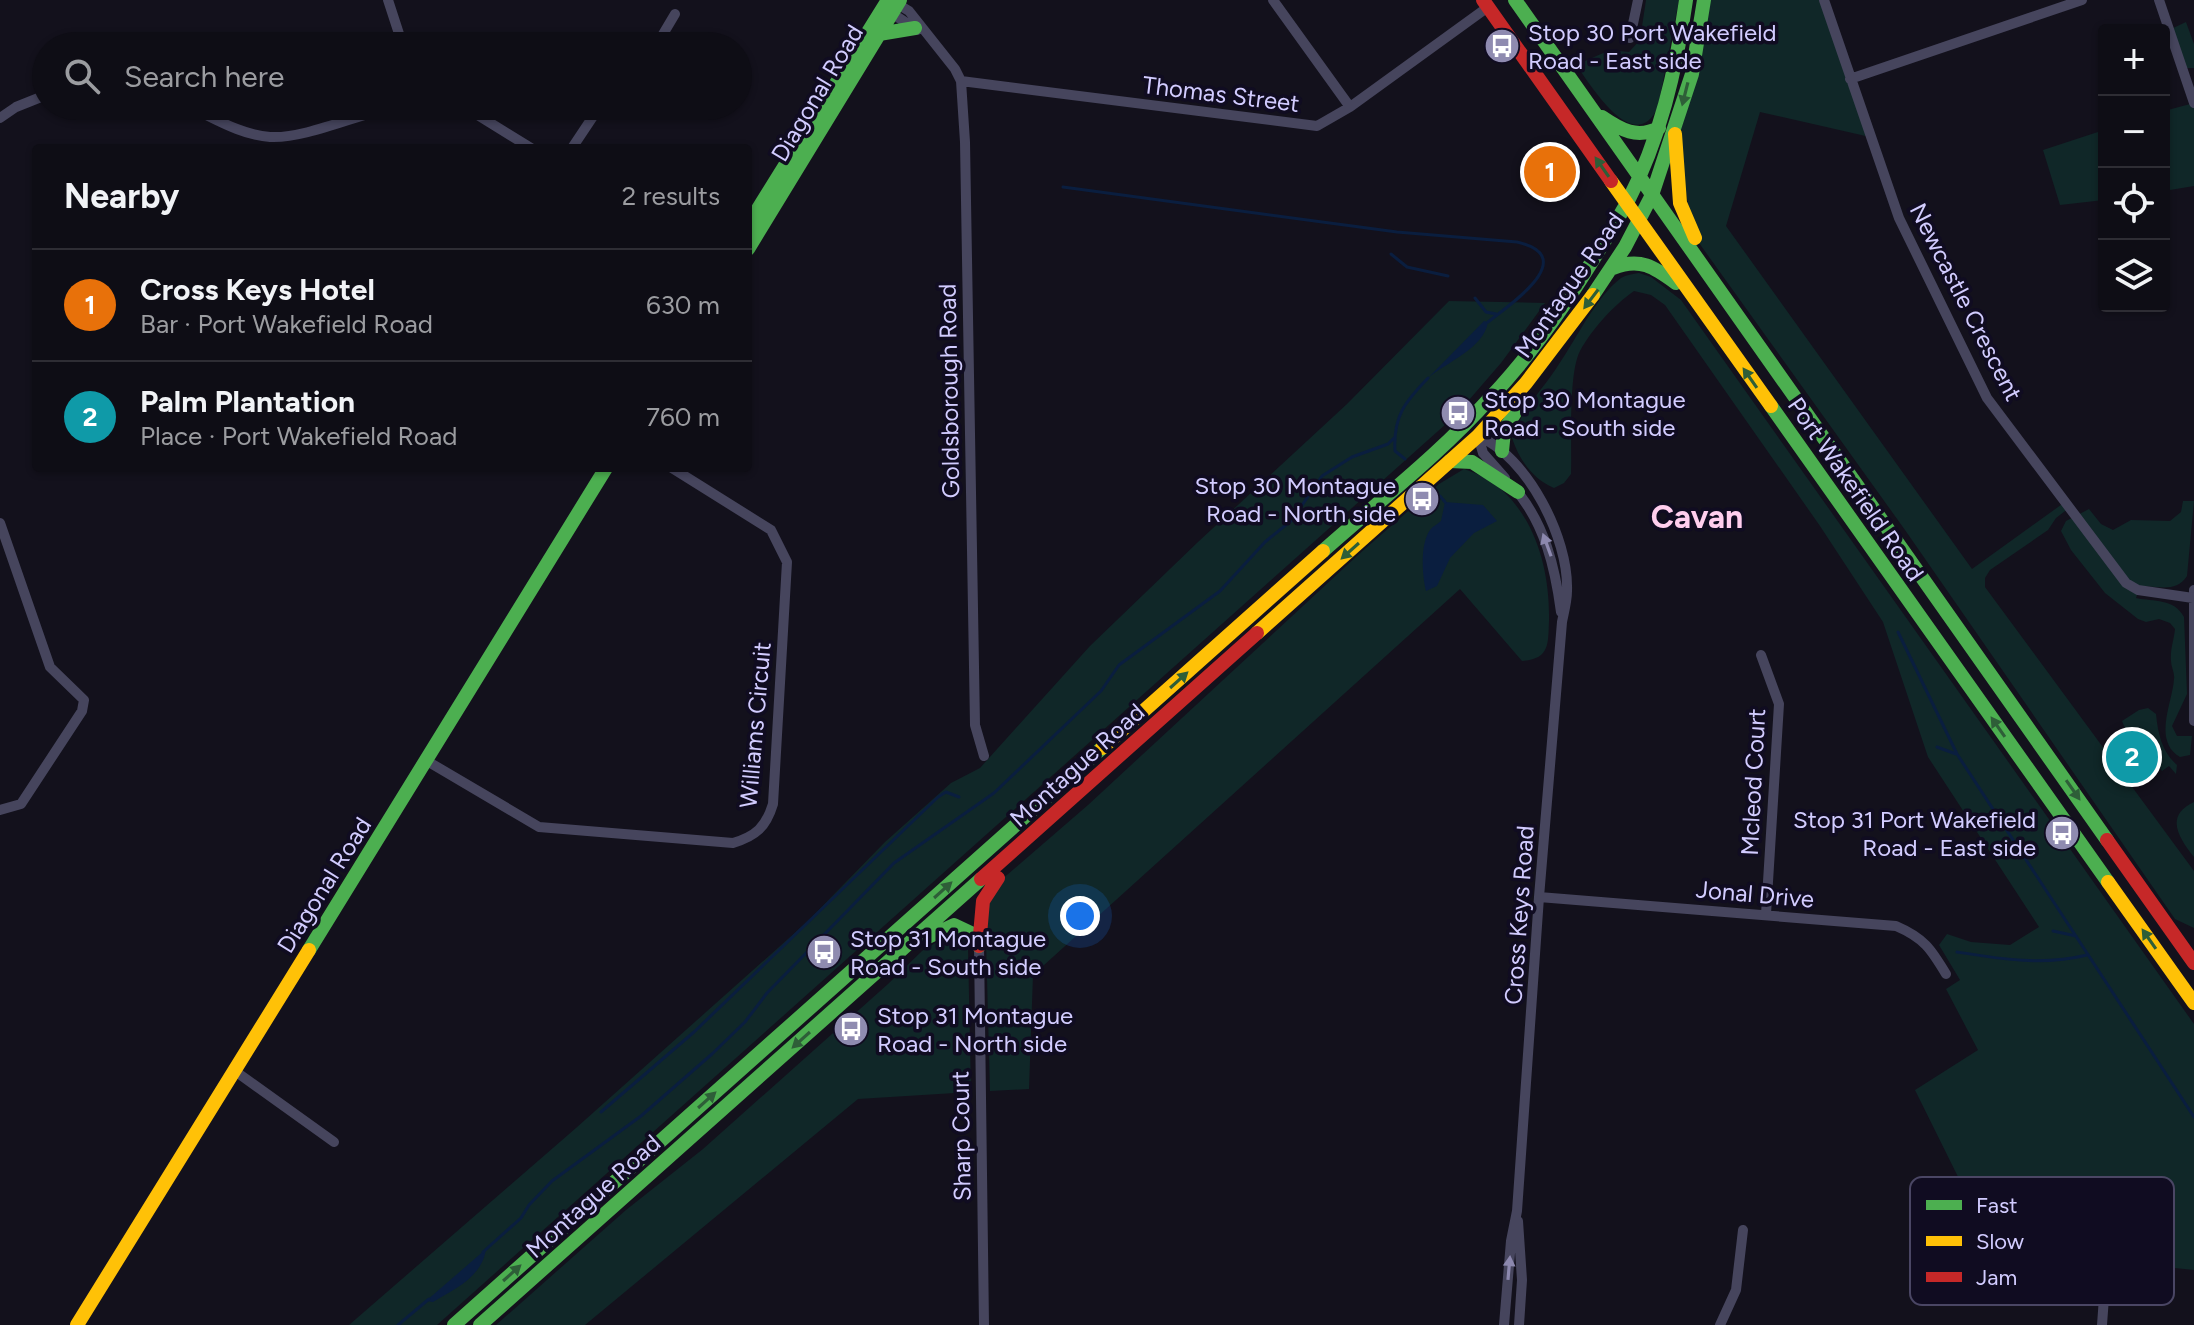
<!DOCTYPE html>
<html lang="en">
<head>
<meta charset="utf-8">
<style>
	body { margin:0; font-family:Figtree,sans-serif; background:#1c1b22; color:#f1f3f6 }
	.controls { position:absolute; right:24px; top:24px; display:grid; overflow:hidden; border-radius:8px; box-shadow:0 2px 6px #0004 }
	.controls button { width:72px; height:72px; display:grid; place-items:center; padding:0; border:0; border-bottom:2px solid #2e2d34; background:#0e0d15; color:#f1f3f6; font:40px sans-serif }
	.you { position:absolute; left:1080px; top:916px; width:28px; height:28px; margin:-20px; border:6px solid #fff; border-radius:50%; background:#1a73e8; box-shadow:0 0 0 12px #1a73e833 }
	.badge { display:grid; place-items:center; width:52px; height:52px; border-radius:50%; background:#8f8bb0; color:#fff; font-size:26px; font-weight:700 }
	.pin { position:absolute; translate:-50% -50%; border:4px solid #fff; box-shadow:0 2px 8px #0006 }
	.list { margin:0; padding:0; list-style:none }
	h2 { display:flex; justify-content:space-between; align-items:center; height:104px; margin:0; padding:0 32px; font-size:34px }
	h2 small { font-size:26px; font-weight:400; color:#9b9ca0 }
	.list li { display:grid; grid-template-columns:52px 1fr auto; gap:24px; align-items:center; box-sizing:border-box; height:112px; padding:0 32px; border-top:2px solid #2e2d34 }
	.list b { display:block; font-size:30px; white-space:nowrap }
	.list p { margin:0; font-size:26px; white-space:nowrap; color:#9b9ca0 }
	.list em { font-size:26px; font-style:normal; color:#9b9ca0 }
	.icon { flex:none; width:44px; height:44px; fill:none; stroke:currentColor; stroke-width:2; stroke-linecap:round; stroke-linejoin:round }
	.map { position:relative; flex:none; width:2194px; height:1325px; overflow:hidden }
	.search { position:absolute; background:#0e0d15; box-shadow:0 2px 6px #0004; left:32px; top:32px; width:720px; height:88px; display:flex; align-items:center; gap:20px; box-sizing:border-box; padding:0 28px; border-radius:44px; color:#9b9ca0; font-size:30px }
	.panel { position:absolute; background:#0e0d15; box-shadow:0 2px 6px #0004; left:32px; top:144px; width:720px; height:328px; border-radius:8px }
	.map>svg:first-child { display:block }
	.green { fill:#102728 }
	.water { fill:#0a1e3f }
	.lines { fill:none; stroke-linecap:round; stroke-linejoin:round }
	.stream { stroke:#0a1e3f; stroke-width:3 }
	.street { stroke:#46455d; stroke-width:10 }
	.fast { stroke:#4caf50; stroke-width:14 }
	.slow { stroke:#ffc107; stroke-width:14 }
	.jam { stroke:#c62828; stroke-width:14 }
	.oneway { fill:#2e5e38 }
	.oneway2 { fill:#8c88ae }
	.labels { text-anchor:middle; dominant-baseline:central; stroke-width:7; stroke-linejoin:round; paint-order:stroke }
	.poi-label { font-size:24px; fill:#d2ccff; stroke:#100c21; text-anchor:start }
	.street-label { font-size:24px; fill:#d2ccff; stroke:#100c21 }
	.district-label { font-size:32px; font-weight:bold; fill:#ffceee; stroke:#100c21 }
	.key { fill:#100c21; stroke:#4a4664; stroke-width:2 }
	.key-label { font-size:22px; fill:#d2ccff }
</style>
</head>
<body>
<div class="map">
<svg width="2194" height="1325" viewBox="0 0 2194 1325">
	<rect width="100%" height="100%" fill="#13111c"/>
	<path class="green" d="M 1646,0 L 1679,0 L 1658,107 C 1634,158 1591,85 1576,65 L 1610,50 L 1629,52 L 1640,40 Z
		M 1703,0 L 1824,0 L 1870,137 L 1760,112 L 1726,226 L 1972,569 L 2065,502 L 2069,508 L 2056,518 L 2048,530 L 1990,570 L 1985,578 L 1985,587 L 2194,871 L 2194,928 L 2175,919 L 1905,530 L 1694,236 L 1675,134 Z
		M 2186,22 L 2194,44 L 2194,68 L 2182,68 L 2169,30 Z
		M 2194,103 L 2194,186 L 2164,191 L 2164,111 Z
		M 2104,130 L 2104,200 L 2060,205 L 2043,150 Z
		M 1639,273 L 1651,277 L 1681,300 L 2194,1024 L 2194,1270 L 1961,1246 L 1967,1195 L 1915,1090 L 1978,1050 L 1946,989 L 1960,980 L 1939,945 L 1947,934 L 1971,942 L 2010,945 L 2039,927 L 1928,757 L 1883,622 L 1820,526 L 1665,305 L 1651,295 L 1634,291 C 1614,305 1592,329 1580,351 C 1568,374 1572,445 1571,474 L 1564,483 L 1554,488 C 1532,479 1519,459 1512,438 C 1522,408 1543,390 1559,364 C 1577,338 1595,298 1621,278 C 1626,275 1633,274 1639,273 Z
		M 1449,301 L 1545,303 L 1501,363 L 1456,415 L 437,1325 L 349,1325 L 576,1128 L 807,922 L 885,842 L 951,783 L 980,768 L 1090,646 L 1198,542 L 1347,404 Z
		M 1464,469 C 1479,474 1491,480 1502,490 C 1538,523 1550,575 1549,621 C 1548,644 1550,659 1522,661 L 1460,589 L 1033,975 L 1029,1089 L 990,1091 L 985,903 L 993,887 L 1088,805 L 1358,555 L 1439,484 Z
		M 2183,501 L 2194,501 L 2187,576 C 2176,593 2159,586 2140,586 L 2136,598 C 2154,602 2174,598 2184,617 L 2187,694 L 2172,726 L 2177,736 L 2192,736 L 2190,755 L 2180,757 C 2152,741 2173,701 2174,679 C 2175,673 2171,667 2171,661 C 2170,649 2174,640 2175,629 L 2170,623 L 2159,619 L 2146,622 L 2138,619 L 2105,593 L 2071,550 L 2061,531 L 2066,521 L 2089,509 L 2101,524 L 2113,530 L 2131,520 L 2170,521 L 2181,512 Z
		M 2148,708 L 2156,714 C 2158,734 2162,752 2177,765 L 2176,774 L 2169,766 L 2162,771 L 2159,767 L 2153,771 L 2127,733 L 2122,721 L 2139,710 Z
		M 2194,802 L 2194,857 C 2179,838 2164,816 2194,802 Z
		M 952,933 L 966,939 L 968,947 L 971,1092 L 858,1099 L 585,1325 L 496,1325 L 626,1210 L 703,1149 L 888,984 L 922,951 Z"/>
	<path class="water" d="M 1484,321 L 1488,322 C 1484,348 1447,362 1428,378 Z
		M 1445,502 L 1483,505 L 1497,521 L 1474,533 L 1450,558 L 1437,586 L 1426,591 C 1422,575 1420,544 1430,530 C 1433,526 1438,524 1441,521 Z
		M 486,1249 C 482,1277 455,1289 433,1302 L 426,1301 Z"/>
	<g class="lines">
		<path class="stream" d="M 1063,187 L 1397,232 L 1517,242 C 1582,257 1509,305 1488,322
			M 1391,254 L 1407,267 L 1448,276
			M 1475,298 L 1486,312 L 1496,314
			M 1405,459 L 1395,451 C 1393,416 1405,402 1428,378
			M 1440,496 L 1445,502
			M 1898,632 L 1957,754 L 2194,1117
			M 1937,747 L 1956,754
			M 2053,931 L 2076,936
			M 1957,952 C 2001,959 2043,966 2087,955
			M 601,1112 L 694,1032 L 938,797 L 946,792 L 959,797
			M 483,1252 L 521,1218 L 529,1205 L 552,1181 L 641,1116 L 712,1054 L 745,1022 L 767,993 L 894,863 L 994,793 L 1101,691 L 1119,665 L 1220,591 L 1265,542 L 1292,520 L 1322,476 L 1352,457 L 1388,444 L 1394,438
			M 398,1325 L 429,1299"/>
		<path class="street" d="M 388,0 L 403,46
			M 1273,0 L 1350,107
			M 1824,0 L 1899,218 L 1987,398 L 2126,583 L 2138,590 L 2193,598
			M 2159,0 L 2194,103
			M 894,2 L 909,11 L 955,69 L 961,81 L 965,142 L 975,725 L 984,756
			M 887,10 L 917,30
			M 1630,38 L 1638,0
			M 656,46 L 675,14
			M 1850,79 L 2082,0
			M 961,81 L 1317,126 L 1350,107 L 1488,7
			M 188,106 C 214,118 241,135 270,137 C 306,139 360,113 398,106
			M 447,106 L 476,114 L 531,148
			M 0,118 L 16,107 L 46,95
			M 572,148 L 596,112 L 607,106
			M 1478,436 C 1527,456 1569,538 1567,591 C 1567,601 1564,612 1562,622 L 1539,897 L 1517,1211 L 1511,1241 L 1504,1325
			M 1478,436 L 1483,453 L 1505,478
			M 1516,490 C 1545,525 1555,567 1561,612
			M 0,523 L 50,667 L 84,700 L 82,711 L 21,804 L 0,810
			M 1761,655 L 1779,704 L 1766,914
			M 2194,721 L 2194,590
			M 427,761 L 539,827 L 733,843 C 756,836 766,827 773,804 L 787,562 L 771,530 L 672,468
			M 1539,897 L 1896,926 C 1924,938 1931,949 1946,974
			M 979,946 L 984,1325
			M 235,1071 L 334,1142
			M 1518,1221 L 1522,1280 L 1519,1325
			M 1720,1325 L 1736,1290 L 1743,1230
			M 2102,1325 L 2106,1270"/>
		<path class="fast" d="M 1515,0 L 2107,840
			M 879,34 L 915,28
			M 1602,117 C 1621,130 1637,139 1659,128
			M 1652,195 L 1692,74 L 1704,0
			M 1627,203 C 1660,139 1676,71 1686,0
			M 748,225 L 888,0
			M 748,249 L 900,0
			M 1613,268 C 1640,257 1654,267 1676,283
			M 1593,295 L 1625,247 L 1652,195
			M 1771,406 L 2108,882
			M 1502,451 L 1504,431 L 1522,401
			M 1450,461 L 1472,462 L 1518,492
			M 1323,551 C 1379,501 1440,454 1490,398 C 1545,340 1587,272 1627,203
			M 926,938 L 954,925 L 971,933 L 979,946
			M 309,950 L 606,468
			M 454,1325 L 1102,748
			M 480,1325 L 981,879"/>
		<path class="slow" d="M 1675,134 L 1680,203 L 1695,238
			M 1611,181 L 1771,406
			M 1257,633 L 1478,436 L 1526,383 L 1593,295
			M 1102,748 L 1323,551
			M 2108,882 L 2194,1003
			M 77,1325 L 309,950"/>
		<path class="jam" d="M 1483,0 L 1611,181
			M 2107,840 L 2194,963
			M 981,879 L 1257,633
			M 979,946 L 983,901 L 998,878"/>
	</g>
	<defs><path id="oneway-solid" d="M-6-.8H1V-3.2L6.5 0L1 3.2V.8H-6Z" transform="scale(2)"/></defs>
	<g class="oneway">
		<use href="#oneway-solid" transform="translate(1685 94) rotate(104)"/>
		<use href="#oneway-solid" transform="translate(1602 167) rotate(-125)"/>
		<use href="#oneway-solid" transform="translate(1591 299) rotate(127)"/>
		<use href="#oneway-solid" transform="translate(1750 378) rotate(-125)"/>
		<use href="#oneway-solid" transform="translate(1350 551) rotate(138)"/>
		<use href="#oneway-solid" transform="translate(1179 680) rotate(-42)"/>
		<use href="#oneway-solid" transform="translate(1998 727) rotate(-125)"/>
		<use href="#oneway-solid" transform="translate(2073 790) rotate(55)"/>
		<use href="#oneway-solid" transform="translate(943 890) rotate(-42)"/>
		<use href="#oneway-solid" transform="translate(2149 939) rotate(-125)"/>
		<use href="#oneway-solid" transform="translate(801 1040) rotate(138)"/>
		<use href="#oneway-solid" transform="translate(707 1100) rotate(-42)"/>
		<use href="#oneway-solid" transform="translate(512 1273) rotate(-42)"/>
	</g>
	<g class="oneway2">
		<use href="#oneway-solid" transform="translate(1547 545) rotate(-110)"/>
		<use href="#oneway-solid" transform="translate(1509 1268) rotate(-85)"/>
	</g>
	<defs>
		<symbol id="bus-disc" viewBox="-11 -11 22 22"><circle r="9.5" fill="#8f8bb0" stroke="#100c21"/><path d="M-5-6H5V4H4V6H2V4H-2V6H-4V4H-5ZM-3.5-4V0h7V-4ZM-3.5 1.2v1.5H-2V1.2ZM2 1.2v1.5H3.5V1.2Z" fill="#fff"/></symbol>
	</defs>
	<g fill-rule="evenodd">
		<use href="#bus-disc" x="1482" y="26" width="40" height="40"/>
		<use href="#bus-disc" x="1438" y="393" width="40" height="40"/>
		<use href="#bus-disc" x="1402" y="479" width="40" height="40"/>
		<use href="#bus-disc" x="2042" y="813" width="40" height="40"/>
		<use href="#bus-disc" x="804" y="932" width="40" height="40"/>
		<use href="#bus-disc" x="831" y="1009" width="40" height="40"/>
	</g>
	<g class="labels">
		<g class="poi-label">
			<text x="1528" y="32">Stop 30 Port Wakefield<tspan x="1528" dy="28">Road - East side</tspan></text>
			<text x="1484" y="399">Stop 30 Montague<tspan x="1484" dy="28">Road - South side</tspan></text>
			<text x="1396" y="485" text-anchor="end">Stop 30 Montague<tspan x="1396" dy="28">Road - North side</tspan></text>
			<text x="2036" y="819" text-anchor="end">Stop 31 Port Wakefield<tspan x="2036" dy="28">Road - East side</tspan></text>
			<text x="850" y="938">Stop 31 Montague<tspan x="850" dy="28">Road - South side</tspan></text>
			<text x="877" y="1015">Stop 31 Montague<tspan x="877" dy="28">Road - North side</tspan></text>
		</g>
		<g class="street-label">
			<text transform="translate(817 93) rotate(-59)">Diagonal Road</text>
			<text transform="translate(1221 94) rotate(7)">Thomas Street</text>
			<text transform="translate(1569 285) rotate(-55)">Montague Road</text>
			<text transform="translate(1966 302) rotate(63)">Newcastle Crescent</text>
			<text transform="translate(949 391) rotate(-91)">Goldsborough Road</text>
			<text transform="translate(1856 489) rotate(55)">Port Wakefield Road</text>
			<text transform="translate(755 725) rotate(-85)">Williams Circuit</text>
			<text transform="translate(1077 765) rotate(-42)">Montague Road</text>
			<text transform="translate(1753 782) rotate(-87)">Mcleod Court</text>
			<text transform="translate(324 885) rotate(-58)">Diagonal Road</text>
			<text transform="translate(1755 894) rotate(5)">Jonal Drive</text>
			<text transform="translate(1519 915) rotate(-86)">Cross Keys Road</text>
			<text transform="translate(961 1136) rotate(-91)">Sharp Court</text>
			<text transform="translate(593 1196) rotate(-42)">Montague Road</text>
		</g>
		<g class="district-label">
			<text x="1697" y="517">Cavan</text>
		</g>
	</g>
	<rect x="1910" y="1177" width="264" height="128" rx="12" class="key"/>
	<rect x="1926" y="1200" width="36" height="10" fill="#4caf50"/>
	<rect x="1926" y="1236" width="36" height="10" fill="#ffc107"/>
	<rect x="1926" y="1272" width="36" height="10" fill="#c62828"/>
	<g class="key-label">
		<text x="1976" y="1213">Fast</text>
		<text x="1976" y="1249">Slow</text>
		<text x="1976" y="1285">Jam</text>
	</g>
</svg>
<div class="controls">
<button>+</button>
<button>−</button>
<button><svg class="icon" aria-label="locate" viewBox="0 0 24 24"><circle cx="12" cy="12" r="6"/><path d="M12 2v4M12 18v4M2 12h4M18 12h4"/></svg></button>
<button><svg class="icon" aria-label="layers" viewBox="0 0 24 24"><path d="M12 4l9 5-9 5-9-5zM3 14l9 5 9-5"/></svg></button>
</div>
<div class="you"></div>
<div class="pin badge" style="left:1550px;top:172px;background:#e8710a">1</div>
<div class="pin badge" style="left:2132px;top:757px;background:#0f9aa8">2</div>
<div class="search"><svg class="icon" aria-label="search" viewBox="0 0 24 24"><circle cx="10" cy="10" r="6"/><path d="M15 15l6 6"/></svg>Search here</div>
<section class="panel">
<h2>Nearby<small>2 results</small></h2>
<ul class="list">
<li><span class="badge" style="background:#e8710a">1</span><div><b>Cross Keys Hotel</b><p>Bar · Port Wakefield Road</p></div><em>630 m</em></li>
<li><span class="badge" style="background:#0f9aa8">2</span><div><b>Palm Plantation</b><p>Place · Port Wakefield Road</p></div><em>760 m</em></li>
</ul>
</section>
</div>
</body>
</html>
